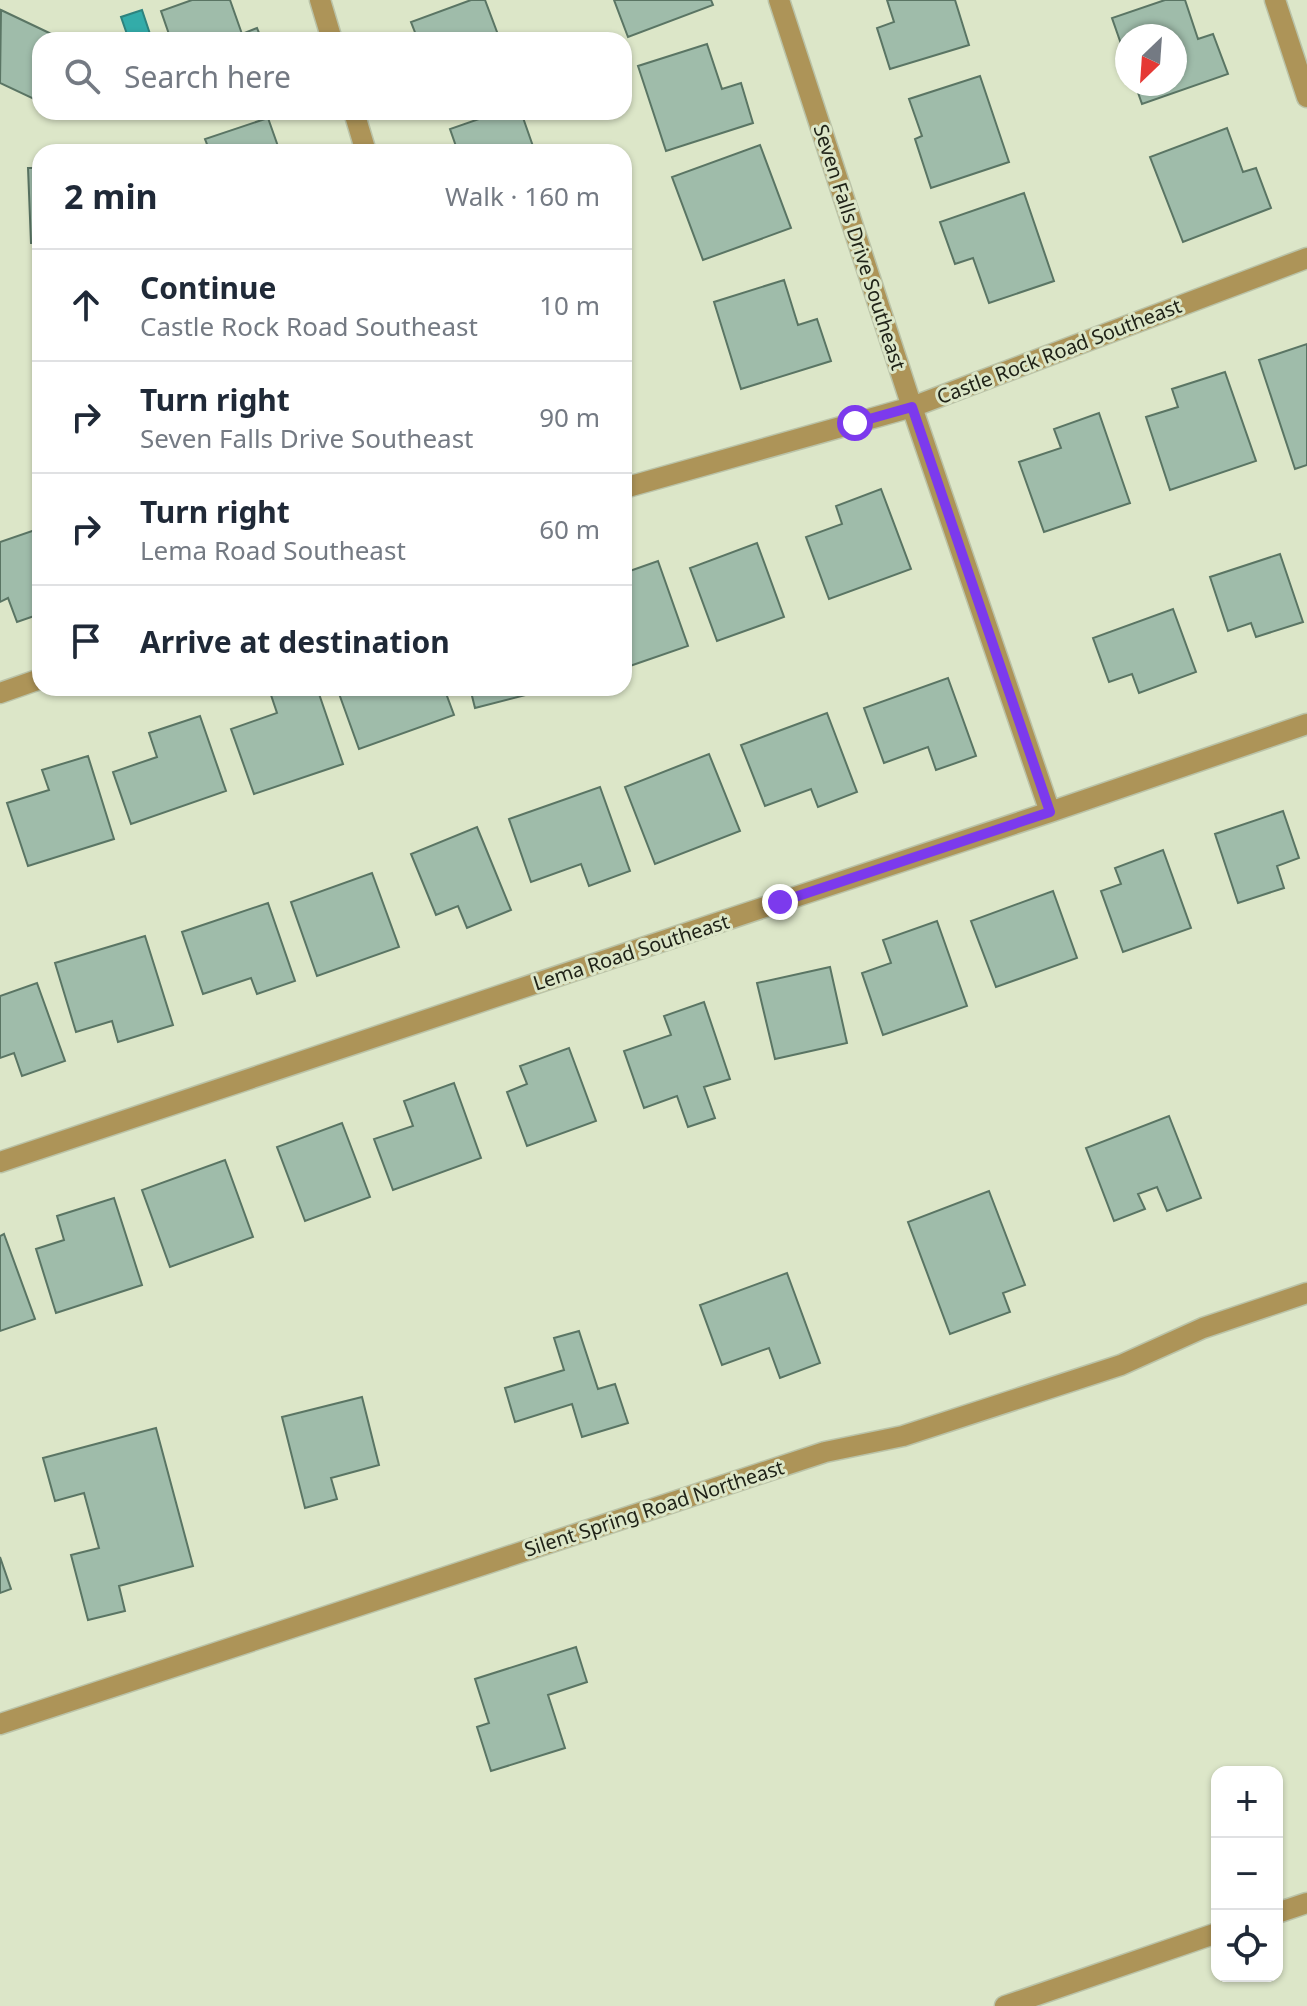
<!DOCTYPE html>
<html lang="en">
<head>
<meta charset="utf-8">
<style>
	body { margin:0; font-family:"Noto Sans",sans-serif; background:#f6f6f7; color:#1f2937 }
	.controls { position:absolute; right:24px; bottom:24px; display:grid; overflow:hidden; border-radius:16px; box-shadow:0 2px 6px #0004 }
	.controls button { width:72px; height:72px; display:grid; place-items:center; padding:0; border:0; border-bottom:2px solid #e0e1e3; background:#fff; color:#1f2937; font:40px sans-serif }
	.compass { position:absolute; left:1115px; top:24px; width:72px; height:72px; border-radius:50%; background:#fff; box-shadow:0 2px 6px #0004; rotate:205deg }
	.stop { position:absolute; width:24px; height:24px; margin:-18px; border:6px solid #7c3aed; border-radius:50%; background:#fff }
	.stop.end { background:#7c3aed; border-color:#fff; box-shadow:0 2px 8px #0008 }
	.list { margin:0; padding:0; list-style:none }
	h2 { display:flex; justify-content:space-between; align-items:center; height:104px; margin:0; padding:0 32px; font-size:34px }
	h2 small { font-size:26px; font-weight:400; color:#747a83 }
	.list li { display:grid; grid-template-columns:52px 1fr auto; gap:24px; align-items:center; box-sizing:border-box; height:112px; padding:0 32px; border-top:2px solid #e0e1e3 }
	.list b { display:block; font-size:30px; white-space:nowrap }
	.list p { margin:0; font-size:26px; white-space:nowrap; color:#747a83 }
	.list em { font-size:26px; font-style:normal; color:#747a83 }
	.icon { flex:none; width:44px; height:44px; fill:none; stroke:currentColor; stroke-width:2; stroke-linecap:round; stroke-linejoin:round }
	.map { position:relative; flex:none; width:1307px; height:2006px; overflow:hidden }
	.search { position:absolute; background:#fff; box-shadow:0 2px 6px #0004; left:32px; top:32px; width:600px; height:88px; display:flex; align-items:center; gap:20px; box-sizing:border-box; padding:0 28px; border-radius:24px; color:#747a83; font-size:30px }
	.panel { position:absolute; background:#fff; box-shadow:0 2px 6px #0004; left:32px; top:144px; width:600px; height:552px; border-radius:24px }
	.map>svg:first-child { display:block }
	.water { fill:#33aca9; stroke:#2d837e; stroke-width:2 }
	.building { fill:#9fbcaa; stroke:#5a7564; stroke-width:2 }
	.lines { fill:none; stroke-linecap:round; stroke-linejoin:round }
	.minor-casing { stroke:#bac3a8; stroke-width:23 }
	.minor { stroke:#ad9458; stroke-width:20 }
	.route { stroke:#7c3aed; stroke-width:10 }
	.labels { text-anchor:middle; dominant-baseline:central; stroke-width:6; stroke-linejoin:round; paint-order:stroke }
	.street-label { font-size:20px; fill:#202318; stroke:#dce6c8 }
</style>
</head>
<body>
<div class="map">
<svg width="1307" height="2006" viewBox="0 0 1307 2006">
	<rect width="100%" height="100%" fill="#dce6c8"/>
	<path class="water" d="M 142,10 L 152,40 L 129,40 L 121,17 Z"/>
	<path class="building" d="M 192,0 L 230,0 L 242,34 L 257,28 L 262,40 L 171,40 L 161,11 Z
		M 471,0 L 485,0 L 500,40 L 418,40 L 411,22 Z
		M 614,0 L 711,0 L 713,5 L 628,37 Z
		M 887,0 L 955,0 L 969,45 L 890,69 L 877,28 L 894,22 Z
		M 1165,0 L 1185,0 L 1198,39 L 1213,34 L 1228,74 L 1142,104 L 1135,84 L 1175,84 L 1175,36 L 1127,36 L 1127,61 L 1112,18 Z
		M 1,10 L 62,39 L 40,40 L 40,86 L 34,99 L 0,83 Z
		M 707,44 L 722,89 L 741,83 L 753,123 L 666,151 L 638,66 Z
		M 980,76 L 1009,162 L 931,188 L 915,139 L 922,136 L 909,99 Z
		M 499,112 L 521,112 L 535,152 L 458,152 L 450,129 Z
		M 268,118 L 280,152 L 210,152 L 205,139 Z
		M 1227,128 L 1243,172 L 1256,168 L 1271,208 L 1183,242 L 1150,157 Z
		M 760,145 L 791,228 L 703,260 L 672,177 Z
		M 28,168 L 40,168 L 40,243 L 31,243 Z
		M 1024,193 L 1054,281 L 989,303 L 973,258 L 955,264 L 940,222 Z
		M 784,280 L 798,325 L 817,319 L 831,361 L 741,389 L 714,302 Z
		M 1307,344 L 1307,465 L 1295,469 L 1259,360 Z
		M 1225,372 L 1256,461 L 1170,490 L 1146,417 L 1178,407 L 1172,389 Z
		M 1099,413 L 1130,503 L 1044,532 L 1019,462 L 1061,448 L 1054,429 Z
		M 881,489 L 911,569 L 829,599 L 806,537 L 842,524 L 836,506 Z
		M 35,530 L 40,543 L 40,614 L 17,622 L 8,598 L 0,602 L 0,542 Z
		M 757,543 L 784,617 L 717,641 L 690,568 Z
		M 1280,554 L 1303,622 L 1256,637 L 1251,623 L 1228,631 L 1210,577 Z
		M 658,561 L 688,646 L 624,668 L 624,573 Z
		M 1173,609 L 1196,672 L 1139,693 L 1132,674 L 1109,682 L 1093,638 Z
		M 948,678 L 976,756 L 936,770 L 928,747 L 884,763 L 864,708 Z
		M 291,688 L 317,688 L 343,764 L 254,794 L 231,729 L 277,713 L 271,695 Z
		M 337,688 L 444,688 L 454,715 L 359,749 Z
		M 470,688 L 553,688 L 475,708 Z
		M 827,713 L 857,792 L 818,807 L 811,789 L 765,806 L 741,745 Z
		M 200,716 L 226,791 L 131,824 L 113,772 L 157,757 L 149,733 Z
		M 709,754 L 740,831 L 655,864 L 625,787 Z
		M 88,756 L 114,839 L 28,866 L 7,803 L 49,790 L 42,770 Z
		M 600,787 L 630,871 L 589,886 L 581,864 L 531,882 L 509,819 Z
		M 1283,811 L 1299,858 L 1277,866 L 1284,888 L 1238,903 L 1215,834 Z
		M 477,827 L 511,910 L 467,928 L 458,906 L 436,915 L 411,854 Z
		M 1163,850 L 1191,928 L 1123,952 L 1101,891 L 1121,884 L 1115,868 Z
		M 372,873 L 399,947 L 317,976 L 291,902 Z
		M 1053,891 L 1077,958 L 996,987 L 971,921 Z
		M 268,903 L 295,981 L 257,994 L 251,978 L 203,994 L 182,932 Z
		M 937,921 L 967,1006 L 883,1035 L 862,973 L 891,963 L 883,940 Z
		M 145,936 L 173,1025 L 118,1042 L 112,1021 L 76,1032 L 55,963 Z
		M 830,967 L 847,1043 L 775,1059 L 757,983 Z
		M 37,983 L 65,1061 L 22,1076 L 14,1053 L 0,1058 L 0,996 Z
		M 704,1002 L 730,1079 L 704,1087 L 715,1118 L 688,1127 L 677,1096 L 644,1108 L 624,1051 L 671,1035 L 664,1016 Z
		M 569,1048 L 596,1121 L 527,1146 L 507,1092 L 527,1084 L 520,1066 Z
		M 454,1083 L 481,1158 L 393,1190 L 374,1139 L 413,1126 L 404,1101 Z
		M 1169,1116 L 1201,1198 L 1167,1211 L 1157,1187 L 1138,1194 L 1145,1209 L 1114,1221 L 1086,1148 Z
		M 342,1123 L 370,1197 L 305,1221 L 277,1147 Z
		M 225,1160 L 253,1237 L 170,1267 L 142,1190 Z
		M 989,1191 L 1025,1285 L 1003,1293 L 1010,1312 L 950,1334 L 908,1222 Z
		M 114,1198 L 142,1285 L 56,1313 L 36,1249 L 64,1240 L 57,1216 Z
		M 4,1234 L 35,1319 L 0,1331 L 0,1236 Z
		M 787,1273 L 820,1363 L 780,1378 L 769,1348 L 722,1365 L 700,1305 Z
		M 579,1331 L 598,1389 L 615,1384 L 628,1423 L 582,1437 L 572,1404 L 515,1422 L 505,1388 L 564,1370 L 554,1338 Z
		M 362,1397 L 379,1465 L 331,1478 L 337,1499 L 305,1508 L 282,1417 Z
		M 156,1428 L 193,1566 L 119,1586 L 125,1611 L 88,1620 L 71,1555 L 99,1548 L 84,1493 L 55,1501 L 43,1458 Z
		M 0,1557 L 11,1589 L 0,1593 Z
		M 576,1647 L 587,1682 L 548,1695 L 565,1748 L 491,1771 L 477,1727 L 489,1723 L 475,1679 Z"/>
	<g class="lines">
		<defs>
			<path id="minor" d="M 320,0 L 332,40
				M 779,0 L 912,407 L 1050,812
				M 1275,0 L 1307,97
				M 354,112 L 366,152
				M 624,488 L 912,407 L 1307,258
				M 0,693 L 40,679
				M 0,1162 L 1050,812 L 1307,724
				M 0,1724 L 825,1452 L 903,1436 L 1121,1365 L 1203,1328 L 1307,1293
				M 1277,1913 L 1307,1903
				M 1005,2006 L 1217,1933"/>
		</defs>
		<use href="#minor" class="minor-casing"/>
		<use href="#minor" class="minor"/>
	</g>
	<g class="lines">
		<path class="route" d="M 780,902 L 1050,812 L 912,407 L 855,423"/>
	</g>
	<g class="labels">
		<g class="street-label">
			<text transform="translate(860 247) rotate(72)">Seven Falls Drive Southeast</text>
			<text transform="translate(1059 351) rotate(-21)">Castle Rock Road Southeast</text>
			<text transform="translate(631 952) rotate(-18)">Lema Road Southeast</text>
			<text transform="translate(654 1508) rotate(-18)">Silent Spring Road Northeast</text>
		</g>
	</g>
</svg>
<div class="controls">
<button>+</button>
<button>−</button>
<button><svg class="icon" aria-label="locate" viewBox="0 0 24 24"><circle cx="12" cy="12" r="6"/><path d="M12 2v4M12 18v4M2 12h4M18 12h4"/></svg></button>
</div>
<svg class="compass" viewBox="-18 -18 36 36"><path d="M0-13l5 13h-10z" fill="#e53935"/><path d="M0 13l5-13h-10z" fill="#747a83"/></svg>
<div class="stop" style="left:855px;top:423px"></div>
<div class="stop end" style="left:780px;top:902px"></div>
<div class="search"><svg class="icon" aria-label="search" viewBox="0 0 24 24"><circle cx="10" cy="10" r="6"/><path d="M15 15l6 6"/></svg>Search here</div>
<section class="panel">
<h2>2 min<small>Walk · 160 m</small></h2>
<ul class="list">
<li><svg class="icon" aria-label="ahead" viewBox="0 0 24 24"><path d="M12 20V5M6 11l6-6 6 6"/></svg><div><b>Continue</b><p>Castle Rock Road Southeast</p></div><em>10 m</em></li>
<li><svg class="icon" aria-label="right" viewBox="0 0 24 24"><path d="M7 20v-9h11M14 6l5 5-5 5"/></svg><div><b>Turn right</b><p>Seven Falls Drive Southeast</p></div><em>90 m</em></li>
<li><svg class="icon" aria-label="right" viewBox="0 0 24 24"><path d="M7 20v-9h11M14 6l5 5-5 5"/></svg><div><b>Turn right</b><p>Lema Road Southeast</p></div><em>60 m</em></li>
<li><svg class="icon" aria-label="arrive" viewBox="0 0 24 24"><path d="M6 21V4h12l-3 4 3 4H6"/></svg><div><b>Arrive at destination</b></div></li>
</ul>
</section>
</div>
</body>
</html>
